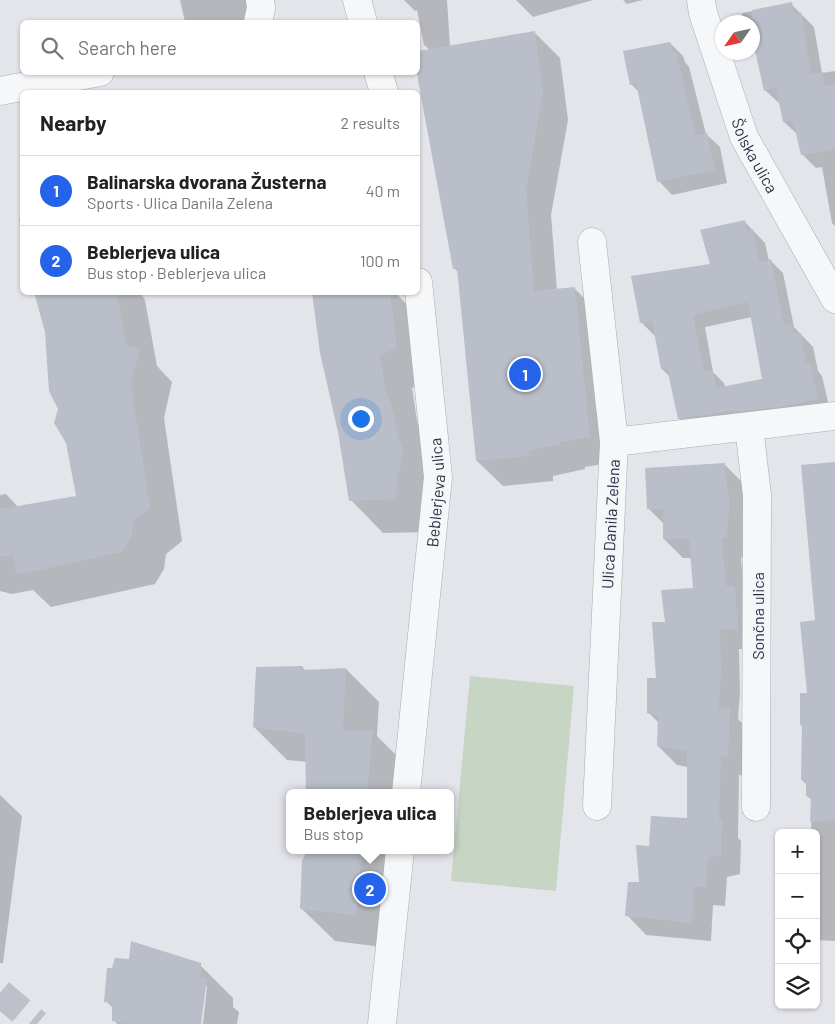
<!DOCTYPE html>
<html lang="en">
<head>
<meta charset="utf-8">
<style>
	body { margin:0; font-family:Barlow,sans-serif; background:#f2f2f2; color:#222 }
	.controls { position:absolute; right:15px; bottom:15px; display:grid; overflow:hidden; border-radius:8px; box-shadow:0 1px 4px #0004 }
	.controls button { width:45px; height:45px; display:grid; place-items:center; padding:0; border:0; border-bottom:1px solid #e0e0e0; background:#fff; color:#222; font:25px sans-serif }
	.compass { position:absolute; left:715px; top:15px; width:45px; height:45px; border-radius:50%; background:#fff; box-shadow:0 1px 4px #0004; rotate:236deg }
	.you { position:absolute; left:360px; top:418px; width:18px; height:18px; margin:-12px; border:4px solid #fff; border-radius:50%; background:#1a73e8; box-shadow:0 0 0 8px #1a73e833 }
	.badge { display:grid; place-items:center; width:32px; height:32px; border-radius:50%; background:#2563eb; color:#fff; font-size:16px; font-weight:700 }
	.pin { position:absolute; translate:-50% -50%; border:2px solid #fff; box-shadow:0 1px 5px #0006 }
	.popup { position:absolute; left:286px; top:789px; width:168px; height:65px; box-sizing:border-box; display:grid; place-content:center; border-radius:8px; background:#fff; filter:drop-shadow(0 1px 4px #0005); font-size:16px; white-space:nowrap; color:#767676 }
	.popup b { font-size:19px; color:#222 }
	.popup::after { content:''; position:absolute; left:50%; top:100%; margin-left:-10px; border:10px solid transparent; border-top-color:#fff }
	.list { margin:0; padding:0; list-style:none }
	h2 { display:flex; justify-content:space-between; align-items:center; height:65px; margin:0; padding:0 20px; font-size:21px }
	h2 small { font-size:16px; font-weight:400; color:#767676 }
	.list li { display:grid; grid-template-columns:32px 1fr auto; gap:15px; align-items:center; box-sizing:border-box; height:70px; padding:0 20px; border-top:1px solid #e0e0e0 }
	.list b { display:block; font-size:19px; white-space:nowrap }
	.list p { margin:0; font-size:16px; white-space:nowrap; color:#767676 }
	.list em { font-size:16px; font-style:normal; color:#767676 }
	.icon { flex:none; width:28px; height:28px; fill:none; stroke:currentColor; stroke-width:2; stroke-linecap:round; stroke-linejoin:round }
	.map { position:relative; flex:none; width:835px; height:1024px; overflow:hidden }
	.search { position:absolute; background:#fff; box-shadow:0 1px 4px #0004; left:20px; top:20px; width:400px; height:55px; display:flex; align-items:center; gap:12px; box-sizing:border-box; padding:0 18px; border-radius:8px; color:#767676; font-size:19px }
	.panel { position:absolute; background:#fff; box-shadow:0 1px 4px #0004; left:20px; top:90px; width:400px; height:205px; border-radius:8px }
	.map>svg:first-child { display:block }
	.green { fill:#c7d6c4 }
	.shadow { fill:#0003; fill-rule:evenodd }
	.building { fill:#babec9; fill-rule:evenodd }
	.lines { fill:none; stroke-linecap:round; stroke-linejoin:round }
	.highway-tunnel { stroke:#bec1ca; stroke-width:28; stroke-dasharray:28 14; stroke-linecap:butt }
	.minor-casing { stroke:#a8abb6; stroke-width:29 }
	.minor { stroke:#f6f7f9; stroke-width:28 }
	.labels { text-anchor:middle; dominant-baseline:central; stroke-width:4.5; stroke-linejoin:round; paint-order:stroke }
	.street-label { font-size:16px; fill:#2a3144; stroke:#f3f5f8 }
</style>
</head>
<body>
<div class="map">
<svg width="835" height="1024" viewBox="0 0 835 1024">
	<rect width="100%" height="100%" fill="#e3e5eb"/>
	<path class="green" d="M 470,676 L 574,686 L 556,891 L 451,881 Z"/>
	<path class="shadow" d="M 180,0 L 266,0 L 271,22 L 185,22 Z
		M 404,0 L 447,0 L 450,47 L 535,33 L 560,58 L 568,120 L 551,215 L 557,290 L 574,288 L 599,313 L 614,462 L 585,467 L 585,469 L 553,476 L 553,481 L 503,486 L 477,461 L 459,273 L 454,268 L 417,72 L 418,53 L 430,50 L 424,45 L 417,10 L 415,11 Z
		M 516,0 L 593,0 L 533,17 Z
		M 623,0 L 643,0 L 627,4 Z
		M 791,4 L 814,27 L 822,73 L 835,71 L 835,226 L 832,223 L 822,167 L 816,168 L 802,154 L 798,135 L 784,122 L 780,104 L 765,90 L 757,54 L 752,49 L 752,22 L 744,22 L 742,13 Z
		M 670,43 L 683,56 L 685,62 L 689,67 L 706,134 L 720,147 L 727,183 L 672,195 L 659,181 L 640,93 L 631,84 Z
		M 22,217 L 22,227 L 19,219 Z
		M 744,221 L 765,243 L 769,261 L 771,261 L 783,273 L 794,327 L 813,347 L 818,371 L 822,376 L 830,411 L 692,431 L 679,418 L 670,377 L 662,369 L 656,335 L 654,335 L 641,322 L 711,265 ZM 752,317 L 763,380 L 725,387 L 724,383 L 713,372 L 705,327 Z
		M 35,292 L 140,292 L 145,300 L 157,366 L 172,382 L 164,418 L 182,541 L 166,554 L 164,569 L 155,584 L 51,607 L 33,590 L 12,594 L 0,591 L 0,495 L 6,494 L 18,507 L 77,497 L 60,408 L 46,327 Z
		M 313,292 L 395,292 L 421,320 L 430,381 L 412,388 L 417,421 L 426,448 L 428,532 L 383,533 L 351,500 Z
		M 835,463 L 835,941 L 816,940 L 816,833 L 811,833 L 812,800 L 807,796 L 807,785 L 802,780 L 803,727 L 801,725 L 808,694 Z
		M 725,465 L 744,484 L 746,557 L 741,557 L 744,596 L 757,649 L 739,649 L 740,693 L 738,719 L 748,729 L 747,776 L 739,775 L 738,838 L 741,841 L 740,874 L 727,877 L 725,906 L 713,905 L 711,941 L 646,935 L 627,915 L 640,884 L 650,848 L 689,820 L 688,767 L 677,765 L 658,746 L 659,723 L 648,712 L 657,680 L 667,623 L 695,589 L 692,558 L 683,558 L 664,539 L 664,524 L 649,509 Z
		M 302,667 L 306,671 L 346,669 L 379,702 L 377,736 L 405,764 L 403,793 L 307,793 L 307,762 L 287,760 L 254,727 Z
		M 0,795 L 22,816 L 3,963 L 0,963 Z
		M 308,850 L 398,850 L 389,948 L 335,941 L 302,909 Z
		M 200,965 L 233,998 L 233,1007 L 239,1012 L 237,1024 L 117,1024 L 114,1020 L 114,1009 L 106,1001 ZM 204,986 L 207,986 L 203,1024 L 200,1023 Z"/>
	<path class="building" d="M 792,2 L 794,14 L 801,12 L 811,74 L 823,72 L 825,86 L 835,84 L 835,149 L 801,155 L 793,121 L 783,122 L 776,88 L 764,91 L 752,37 L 752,10 Z
		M 535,31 L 543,94 L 526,189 L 534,291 L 575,287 L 590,437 L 560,442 L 560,444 L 528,451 L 529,456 L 476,461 L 457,268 L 453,269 L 418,80 L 418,51 Z
		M 670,42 L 673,52 L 676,52 L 696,135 L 707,133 L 715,170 L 657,182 L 636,83 L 630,85 L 623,51 Z
		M 745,220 L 747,231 L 753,229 L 759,262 L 771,259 L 784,325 L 792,323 L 794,334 L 801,333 L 806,363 L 810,362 L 818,399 L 779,407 L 735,412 L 735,410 L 678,419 L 667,368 L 661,369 L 652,321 L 640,323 L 631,276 L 710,264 L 700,230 ZM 748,302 L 762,379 L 716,388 L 712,369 L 704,371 L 693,315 Z
		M 34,292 L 117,292 L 126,345 L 140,348 L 131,384 L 150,508 L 133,521 L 132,536 L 122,552 L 17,575 L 12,555 L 0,557 L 0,509 L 76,496 L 66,443 L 54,423 L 58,409 L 49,391 L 45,332 Z
		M 312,292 L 390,292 L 397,348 L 380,355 L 385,388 L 394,414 L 398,436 L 403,451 L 397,481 L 396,499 L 349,501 L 338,432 L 320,353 Z
		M 835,462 L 835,820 L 810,822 L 811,797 L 806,796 L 806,780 L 801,780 L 802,725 L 800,725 L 800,693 L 807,693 L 800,622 L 815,620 L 801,465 Z
		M 725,463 L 728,495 L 730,495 L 727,538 L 722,538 L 726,586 L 735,586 L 738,630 L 720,630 L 721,673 L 719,709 L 730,708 L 728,757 L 721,756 L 719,820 L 722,820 L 721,855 L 708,858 L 706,887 L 694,887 L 692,923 L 625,916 L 628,882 L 639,882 L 636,845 L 649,846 L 651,816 L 687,818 L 687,751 L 657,746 L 658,716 L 647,713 L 647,678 L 656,678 L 652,622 L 665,622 L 661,590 L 693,588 L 689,539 L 663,539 L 663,510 L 647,509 L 645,468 Z
		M 303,666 L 303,670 L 346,668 L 343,730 L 373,730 L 367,793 L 306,793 L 305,734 L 253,727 L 256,667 Z
		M 307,850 L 362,850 L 356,915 L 300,909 L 302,861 Z
		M 131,941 L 201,963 L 201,977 L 207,978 L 201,1024 L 127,1024 L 112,1021 L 112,1003 L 104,1002 L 107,968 L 112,968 L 115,958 L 129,959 Z"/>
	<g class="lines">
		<path class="highway-tunnel" d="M 0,993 L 37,1024"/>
		<defs>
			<g id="minor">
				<path d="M 357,0 L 363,22"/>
				<path id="s1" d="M 701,0 L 703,13 L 744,137 L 835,299"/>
				<path d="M 258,22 L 261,8 L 260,0"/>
				<path d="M 378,72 L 384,92"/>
				<path d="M 0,91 L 100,72"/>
				<path d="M 592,242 L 614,442 L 597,806"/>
				<path d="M 749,427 L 757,495 L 756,807"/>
				<path d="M 614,442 L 835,416"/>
				<path id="s2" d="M 406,793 L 438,477 L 418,282"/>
				<path d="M 382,1024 L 400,850"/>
			</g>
		</defs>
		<use href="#minor" class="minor-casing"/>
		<use href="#minor" class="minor"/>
	</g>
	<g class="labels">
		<g class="street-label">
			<text stroke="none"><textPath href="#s1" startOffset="165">Šolska ulica</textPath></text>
			<text stroke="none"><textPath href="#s2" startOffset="302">Beblerjeva ulica</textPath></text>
			<text transform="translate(610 524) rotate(-87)">Ulica Danila Zelena</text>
			<text transform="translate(757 616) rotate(-90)">Sončna ulica</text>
		</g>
	</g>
</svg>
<div class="controls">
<button>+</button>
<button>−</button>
<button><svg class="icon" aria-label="locate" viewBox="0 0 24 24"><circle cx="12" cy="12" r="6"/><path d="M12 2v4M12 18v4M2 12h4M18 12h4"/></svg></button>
<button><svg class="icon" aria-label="layers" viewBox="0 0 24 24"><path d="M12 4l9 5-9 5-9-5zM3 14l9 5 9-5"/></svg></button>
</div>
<svg class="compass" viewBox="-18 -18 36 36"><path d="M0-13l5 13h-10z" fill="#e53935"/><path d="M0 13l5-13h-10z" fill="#767676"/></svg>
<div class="you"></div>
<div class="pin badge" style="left:525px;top:374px">1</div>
<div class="pin badge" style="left:370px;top:889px">2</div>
<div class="popup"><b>Beblerjeva ulica</b>Bus stop</div>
<div class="search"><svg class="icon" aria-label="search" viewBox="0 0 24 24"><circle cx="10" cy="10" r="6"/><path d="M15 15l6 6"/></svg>Search here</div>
<section class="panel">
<h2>Nearby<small>2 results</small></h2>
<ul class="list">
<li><span class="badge">1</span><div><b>Balinarska dvorana Žusterna</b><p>Sports · Ulica Danila Zelena</p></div><em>40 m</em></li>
<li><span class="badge">2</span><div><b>Beblerjeva ulica</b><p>Bus stop · Beblerjeva ulica</p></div><em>100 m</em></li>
</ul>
</section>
</div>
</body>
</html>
